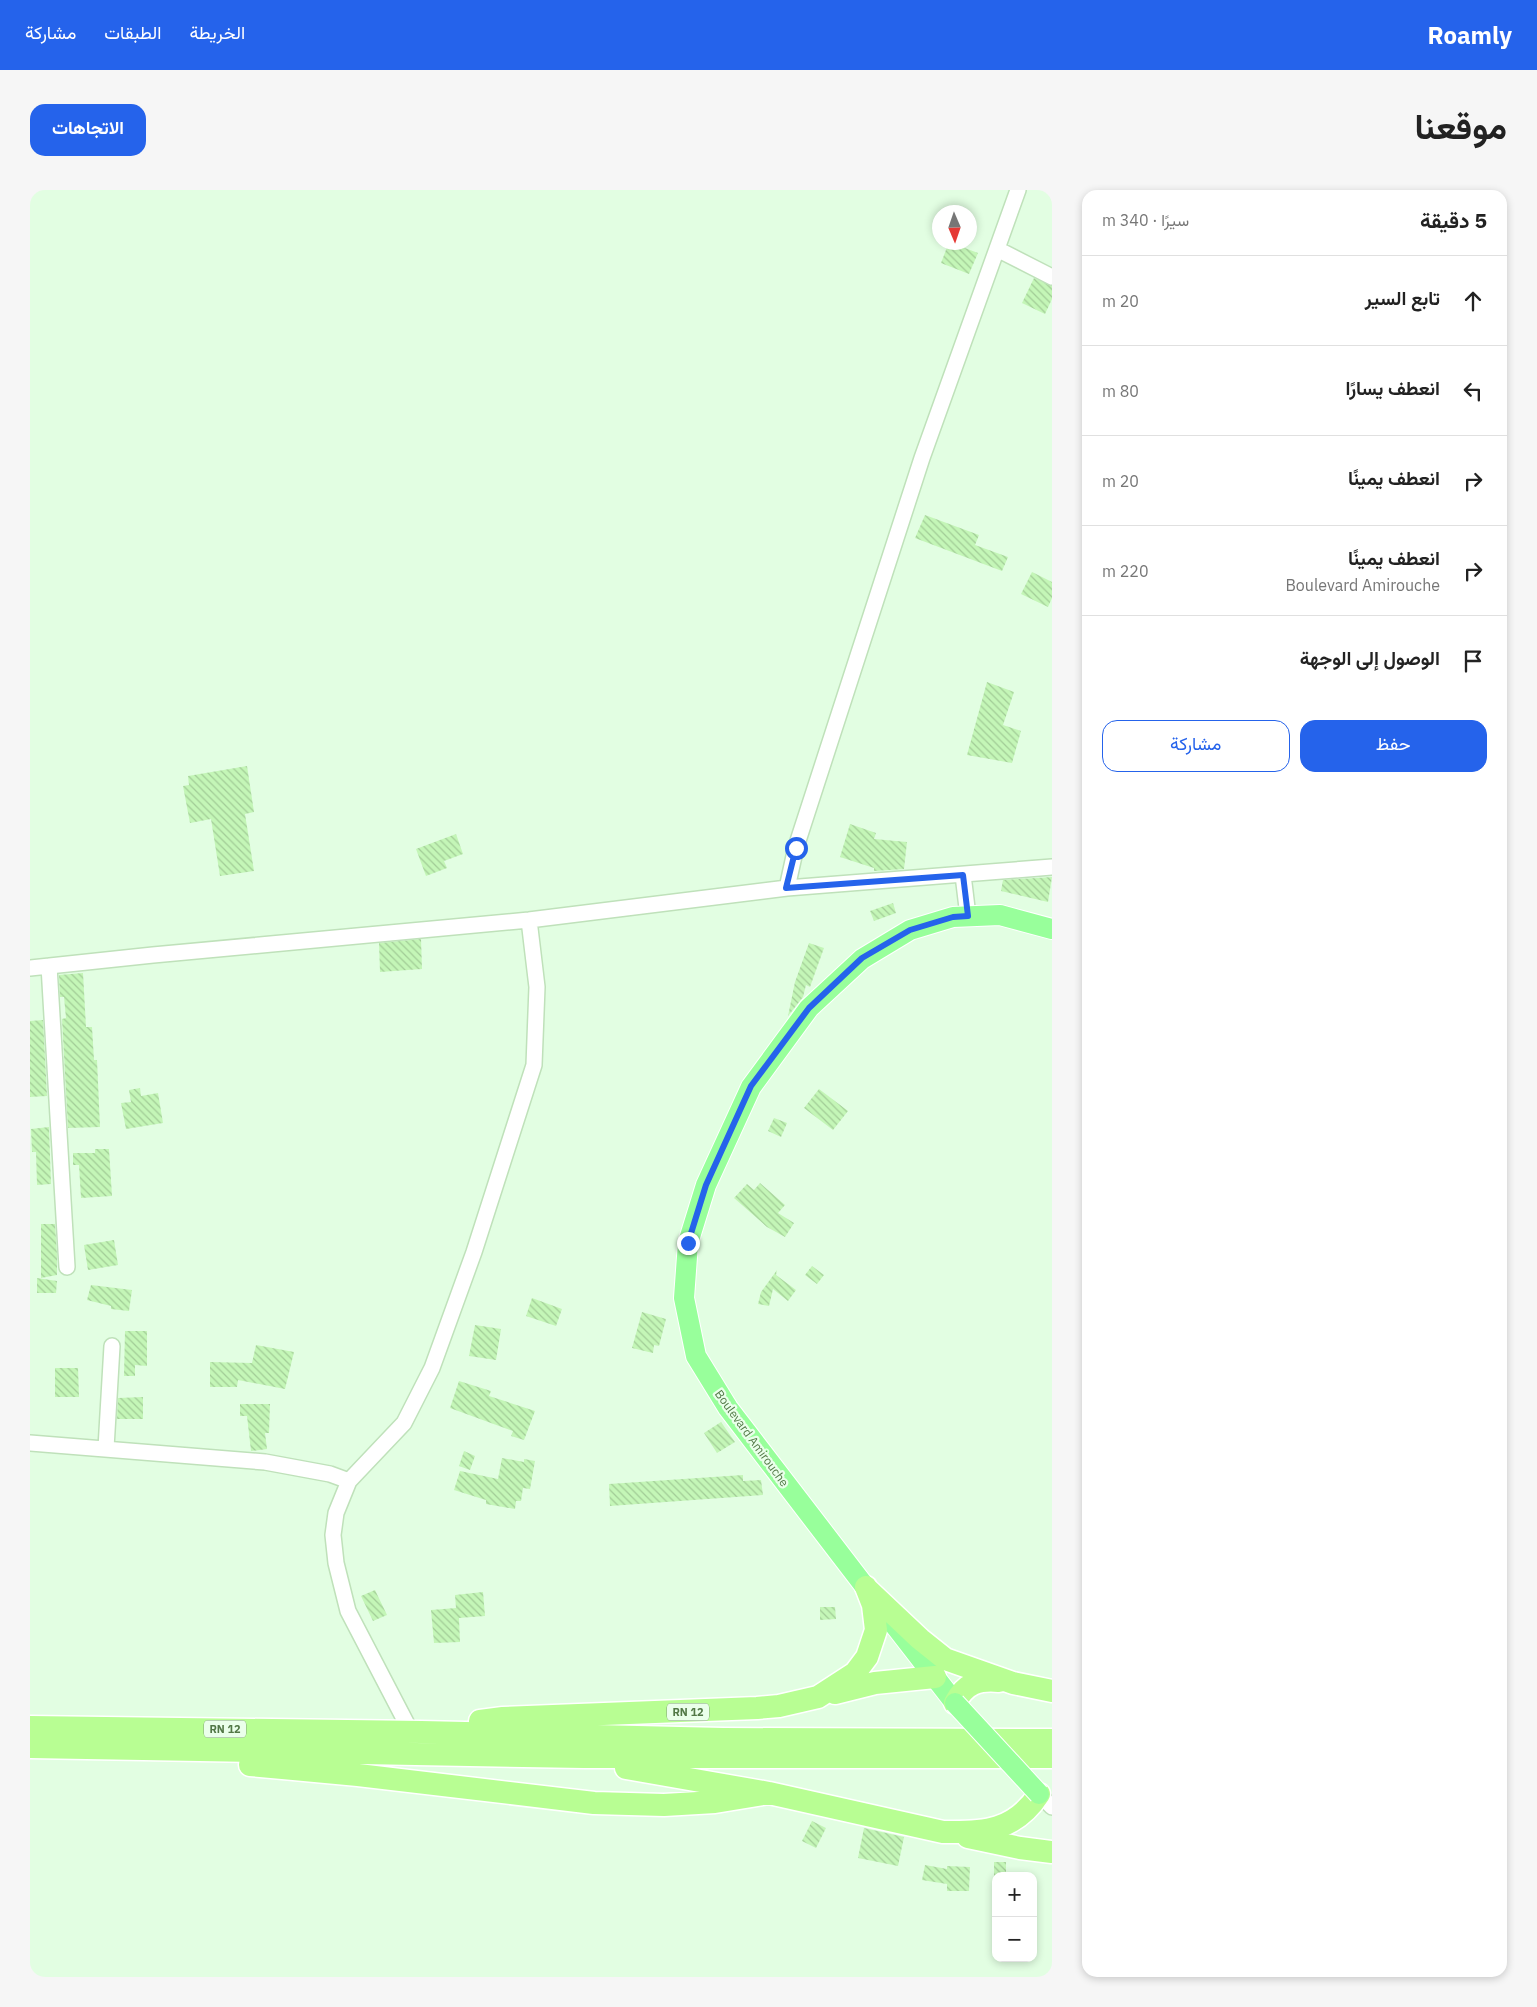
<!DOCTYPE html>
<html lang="ar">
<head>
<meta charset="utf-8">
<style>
	body { margin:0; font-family:"IBM Plex Sans",Vazirmatn,sans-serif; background:#f6f6f6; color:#222; direction:rtl }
	.controls { position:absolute; right:15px; bottom:15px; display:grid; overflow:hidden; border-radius:10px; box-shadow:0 2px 8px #0003 }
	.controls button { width:45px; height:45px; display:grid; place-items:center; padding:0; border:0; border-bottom:1px solid #e0e0e0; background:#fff; color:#222; font:25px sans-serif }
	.compass { position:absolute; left:902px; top:15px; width:45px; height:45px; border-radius:50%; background:#fff; box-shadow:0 2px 8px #0003; rotate:178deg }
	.stop { position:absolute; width:15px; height:15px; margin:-11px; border:4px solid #2563eb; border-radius:50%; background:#fff }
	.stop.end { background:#2563eb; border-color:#fff; box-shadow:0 1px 5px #0008 }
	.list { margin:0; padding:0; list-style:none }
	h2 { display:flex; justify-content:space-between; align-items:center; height:65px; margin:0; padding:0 20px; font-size:21px }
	h2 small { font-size:16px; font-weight:400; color:#767676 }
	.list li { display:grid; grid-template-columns:32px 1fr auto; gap:15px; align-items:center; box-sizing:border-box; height:90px; padding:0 20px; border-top:1px solid #e0e0e0 }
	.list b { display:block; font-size:19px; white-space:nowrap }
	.list p { margin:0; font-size:16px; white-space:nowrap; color:#767676 }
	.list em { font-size:16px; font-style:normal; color:#767676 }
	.actions { display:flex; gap:10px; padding:15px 20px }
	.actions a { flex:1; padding:11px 0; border:1px solid #2563eb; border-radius:15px; text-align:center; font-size:18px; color:#2563eb }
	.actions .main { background:#2563eb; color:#fff }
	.icon { flex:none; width:28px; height:28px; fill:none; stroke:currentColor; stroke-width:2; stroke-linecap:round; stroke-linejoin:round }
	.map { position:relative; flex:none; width:1022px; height:1787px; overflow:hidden; direction:ltr; border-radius:15px }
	header { display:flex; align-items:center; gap:30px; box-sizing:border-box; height:70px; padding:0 25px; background:#2563eb; color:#fff }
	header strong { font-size:24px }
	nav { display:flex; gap:28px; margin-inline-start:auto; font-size:18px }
	.intro { display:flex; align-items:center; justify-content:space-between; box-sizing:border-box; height:120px; padding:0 30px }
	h1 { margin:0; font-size:35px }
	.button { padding:12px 22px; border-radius:15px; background:#2563eb; color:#fff; font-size:18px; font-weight:700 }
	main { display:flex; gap:30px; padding:0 30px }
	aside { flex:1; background:#fff; border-radius:15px; box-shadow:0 2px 8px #0003 }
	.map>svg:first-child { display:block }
	.building { fill:url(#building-back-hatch) }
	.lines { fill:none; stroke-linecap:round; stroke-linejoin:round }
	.minor-casing { stroke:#bfe1ba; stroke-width:18 }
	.major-casing { stroke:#fff; stroke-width:22 }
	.highway-casing { stroke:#fff; stroke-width:25 }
	.minor { stroke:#fff; stroke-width:15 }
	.major { stroke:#98ff9b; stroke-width:20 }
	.highway { stroke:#b8fe93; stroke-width:22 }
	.major-bridge-casing { stroke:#fff; stroke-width:22; stroke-linecap:butt }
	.major-bridge { stroke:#98ff9b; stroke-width:20 }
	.route { stroke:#2563eb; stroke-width:6 }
	.labels { text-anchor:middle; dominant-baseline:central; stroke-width:4.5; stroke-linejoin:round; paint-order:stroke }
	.shield { fill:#eaffea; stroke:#80a077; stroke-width:1 }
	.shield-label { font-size:11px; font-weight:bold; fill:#527846 }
	.street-label { font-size:12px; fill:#527846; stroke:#eaffea }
</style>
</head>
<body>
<header>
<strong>Roamly</strong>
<nav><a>الخريطة</a><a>الطبقات</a><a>مشاركة</a></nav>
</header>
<div class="intro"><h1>موقعنا</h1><a class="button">الاتجاهات</a></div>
<main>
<aside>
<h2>5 دقيقة<small>سيرًا · 340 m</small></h2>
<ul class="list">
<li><svg class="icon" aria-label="ahead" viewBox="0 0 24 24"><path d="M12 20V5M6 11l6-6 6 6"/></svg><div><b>تابع السير</b></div><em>20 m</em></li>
<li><svg class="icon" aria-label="left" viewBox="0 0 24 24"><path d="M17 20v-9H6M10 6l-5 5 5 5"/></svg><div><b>انعطف يسارًا</b></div><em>80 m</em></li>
<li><svg class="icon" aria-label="right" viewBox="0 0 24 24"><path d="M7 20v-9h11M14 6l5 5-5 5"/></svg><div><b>انعطف يمينًا</b></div><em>20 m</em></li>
<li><svg class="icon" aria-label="right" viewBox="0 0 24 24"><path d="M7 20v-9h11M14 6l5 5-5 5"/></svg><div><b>انعطف يمينًا</b><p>Boulevard Amirouche</p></div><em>220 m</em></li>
<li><svg class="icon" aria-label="arrive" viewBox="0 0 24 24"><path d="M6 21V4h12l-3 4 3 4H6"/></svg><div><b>الوصول إلى الوجهة</b></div></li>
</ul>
<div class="actions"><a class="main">حفظ</a><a>مشاركة</a></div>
</aside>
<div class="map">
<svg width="1022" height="1787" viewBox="0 0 1022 1787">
	<defs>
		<pattern id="building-back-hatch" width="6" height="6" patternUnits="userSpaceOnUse" patternTransform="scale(1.25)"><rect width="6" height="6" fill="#c4f6b7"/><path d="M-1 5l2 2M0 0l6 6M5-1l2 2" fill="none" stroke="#a2cc97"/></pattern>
	</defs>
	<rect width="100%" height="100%" fill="#e2fee2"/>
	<path class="building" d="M 919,52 L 948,63 L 939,84 L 911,73 Z
		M 1004,88 L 1022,96 L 1022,109 L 1015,124 L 992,113 Z
		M 895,325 L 949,345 L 945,355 L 978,367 L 972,381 L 885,348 Z
		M 1002,382 L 1022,392 L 1022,408 L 1018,417 L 991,404 Z
		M 957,492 L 984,502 L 973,535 L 991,541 L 982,573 L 937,565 Z
		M 217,576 L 224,622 L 215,624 L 224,681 L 190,686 L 181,629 L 160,633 L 153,596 L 159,595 L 158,586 Z
		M 820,634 L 846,643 L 844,649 L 877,652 L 874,679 L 844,681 L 844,678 L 810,667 Z
		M 426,644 L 433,664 L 414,671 L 417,678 L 396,686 L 386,659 Z
		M 1022,687 L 1018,712 L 971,701 L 973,690 Z
		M 863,713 L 866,723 L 844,731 L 840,721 Z
		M 391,749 L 392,779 L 350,782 L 349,753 Z
		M 779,753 L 794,758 L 780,797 L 776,795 L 773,807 L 758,826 L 765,792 Z
		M 53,783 L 56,837 L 62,837 L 64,870 L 67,870 L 70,937 L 38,938 L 32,829 L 36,828 L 34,807 L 30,807 L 29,785 Z
		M 13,830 L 17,906 L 0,907 L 0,831 Z
		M 110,898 L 111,906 L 128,903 L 133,933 L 96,939 L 91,913 L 101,912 L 99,900 Z
		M 789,899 L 818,921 L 803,940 L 774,918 Z
		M 744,928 L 757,933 L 751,947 L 738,941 Z
		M 19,937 L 21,994 L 7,995 L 6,962 L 2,962 L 1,939 Z
		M 65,959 L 79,959 L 82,1006 L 51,1008 L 49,975 L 43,975 L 43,963 L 65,963 Z
		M 730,993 L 755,1015 L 748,1023 L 764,1033 L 755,1047 L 737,1037 L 704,1008 L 717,994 L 724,1000 Z
		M 11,1034 L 25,1034 L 27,1065 L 27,1085 L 11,1088 Z
		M 84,1050 L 88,1075 L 58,1080 L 54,1055 Z
		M 782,1076 L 794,1085 L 787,1094 L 775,1085 Z
		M 747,1080 L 746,1085 L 766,1100 L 758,1111 L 743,1099 L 739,1116 L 728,1114 L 731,1102 Z
		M 7,1088 L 27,1091 L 26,1103 L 7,1103 Z
		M 61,1095 L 102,1100 L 99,1121 L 81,1119 L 81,1116 L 57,1110 Z
		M 502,1108 L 532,1119 L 526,1136 L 496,1126 Z
		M 612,1122 L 636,1129 L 629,1156 L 624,1155 L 623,1163 L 602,1158 Z
		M 445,1135 L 471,1139 L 466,1170 L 439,1166 Z
		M 95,1141 L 117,1141 L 117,1176 L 105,1175 L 105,1186 L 94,1186 Z
		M 226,1155 L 264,1162 L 255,1199 L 208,1190 L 207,1197 L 180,1197 L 180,1172 L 222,1173 Z
		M 25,1178 L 48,1178 L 49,1207 L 25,1207 Z
		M 429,1191 L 461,1201 L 459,1206 L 505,1221 L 494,1250 L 481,1246 L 483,1241 L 420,1218 Z
		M 113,1207 L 113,1229 L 87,1229 L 88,1208 Z
		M 210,1214 L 240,1214 L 239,1243 L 235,1243 L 237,1259 L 221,1261 L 217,1226 L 210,1226 Z
		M 691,1232 L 705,1252 L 687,1263 L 674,1243 Z
		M 434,1261 L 445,1266 L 440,1280 L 429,1276 Z
		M 472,1268 L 494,1272 L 494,1269 L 505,1271 L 500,1299 L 493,1298 L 491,1311 L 486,1311 L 485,1319 L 456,1314 L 456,1310 L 424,1300 L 430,1281 L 468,1289 Z
		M 713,1285 L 713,1291 L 731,1290 L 733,1305 L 580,1316 L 579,1294 Z
		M 345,1400 L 357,1425 L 343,1431 L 331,1406 Z
		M 453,1402 L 455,1426 L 429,1428 L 430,1452 L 404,1453 L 401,1420 L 426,1418 L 425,1405 Z
		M 790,1417 L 805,1417 L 806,1429 L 790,1430 Z
		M 782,1631 L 796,1638 L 786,1658 L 772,1651 Z
		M 834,1638 L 874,1647 L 868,1676 L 828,1668 Z
		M 964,1672 L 976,1672 L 976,1686 L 964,1686 Z
		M 895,1675 L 917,1679 L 917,1676 L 940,1677 L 939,1701 L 917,1701 L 917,1694 L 892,1690 Z"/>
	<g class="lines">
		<defs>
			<path id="minor" d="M 967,59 L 1022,87
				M 933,685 L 938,726
				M 757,698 L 766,657 L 892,268 L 988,0
				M 19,776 L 37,1077
				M 0,778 L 123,765 L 499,730 L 757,698 L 1022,677
				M 0,1253 L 235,1272 L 300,1284 L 319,1291
				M 76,1258 L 82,1156
				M 381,1542 L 318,1421 L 306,1373 L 303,1345 L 306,1323 L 319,1291 L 374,1233 L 402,1178 L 444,1062 L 504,875 L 507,797 L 499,730
				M 1009,1604 L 1022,1617"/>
			<path id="major" d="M 846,1411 L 698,1218 L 666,1166 L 654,1108 L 658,1053 L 676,995 L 721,897 L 779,818 L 832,769 L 880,740 L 923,727 L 970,725 L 1022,739
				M 863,1433 L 925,1513"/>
			<path id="highway" d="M 837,1399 L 890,1449 L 915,1469 L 983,1493 L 1022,1501
				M 805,1503 L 845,1493 L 905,1487
				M 925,1513 C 935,1493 949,1489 969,1491
				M 450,1531 L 473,1528 L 727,1518 L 749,1516 L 788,1507 L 825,1483 L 837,1467 L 846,1440 L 843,1415 L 836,1397
				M 0,1537 L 391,1542 L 693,1549 L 1022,1550
				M 0,1557 L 554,1567 L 1022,1567
				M 220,1575 L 328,1585 L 564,1613 L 634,1615 L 685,1612 L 739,1603
				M 596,1578 L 739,1603 L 913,1642 C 954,1643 985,1641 1009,1604
				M 938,1647 L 990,1658 L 1022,1662"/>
		</defs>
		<use href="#minor" class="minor-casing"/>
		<use href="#major" class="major-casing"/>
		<use href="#highway" class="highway-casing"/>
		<use href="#minor" class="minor"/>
		<use href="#major" class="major"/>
		<use href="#highway" class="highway"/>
		<defs>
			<path id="major-bridge" d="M 925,1513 L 1009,1604"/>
		</defs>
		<use href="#major-bridge" class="major-bridge-casing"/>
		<use href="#major-bridge" class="major-bridge"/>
	</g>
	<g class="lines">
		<path class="route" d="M 658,1053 L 676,995 L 721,896 L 779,818 L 832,768 L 880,740 L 923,727 L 938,726 L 933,685 L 756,698 L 766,658"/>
	</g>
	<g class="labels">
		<g class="shield">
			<rect x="637" y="1513.5" width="42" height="17" rx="4"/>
			<rect x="174" y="1530.5" width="42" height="17" rx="4"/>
		</g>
		<g class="shield-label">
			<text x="658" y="1522">RN 12</text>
			<text x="195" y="1539">RN 12</text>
		</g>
		<g class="street-label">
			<text transform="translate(722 1248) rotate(54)">Boulevard Amirouche</text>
		</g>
	</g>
</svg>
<div class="controls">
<button>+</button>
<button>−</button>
</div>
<svg class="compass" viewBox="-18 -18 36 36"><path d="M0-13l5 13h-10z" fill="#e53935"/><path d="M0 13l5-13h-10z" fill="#767676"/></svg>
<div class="stop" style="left:766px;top:658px"></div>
<div class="stop end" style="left:658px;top:1053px"></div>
</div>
</main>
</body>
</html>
